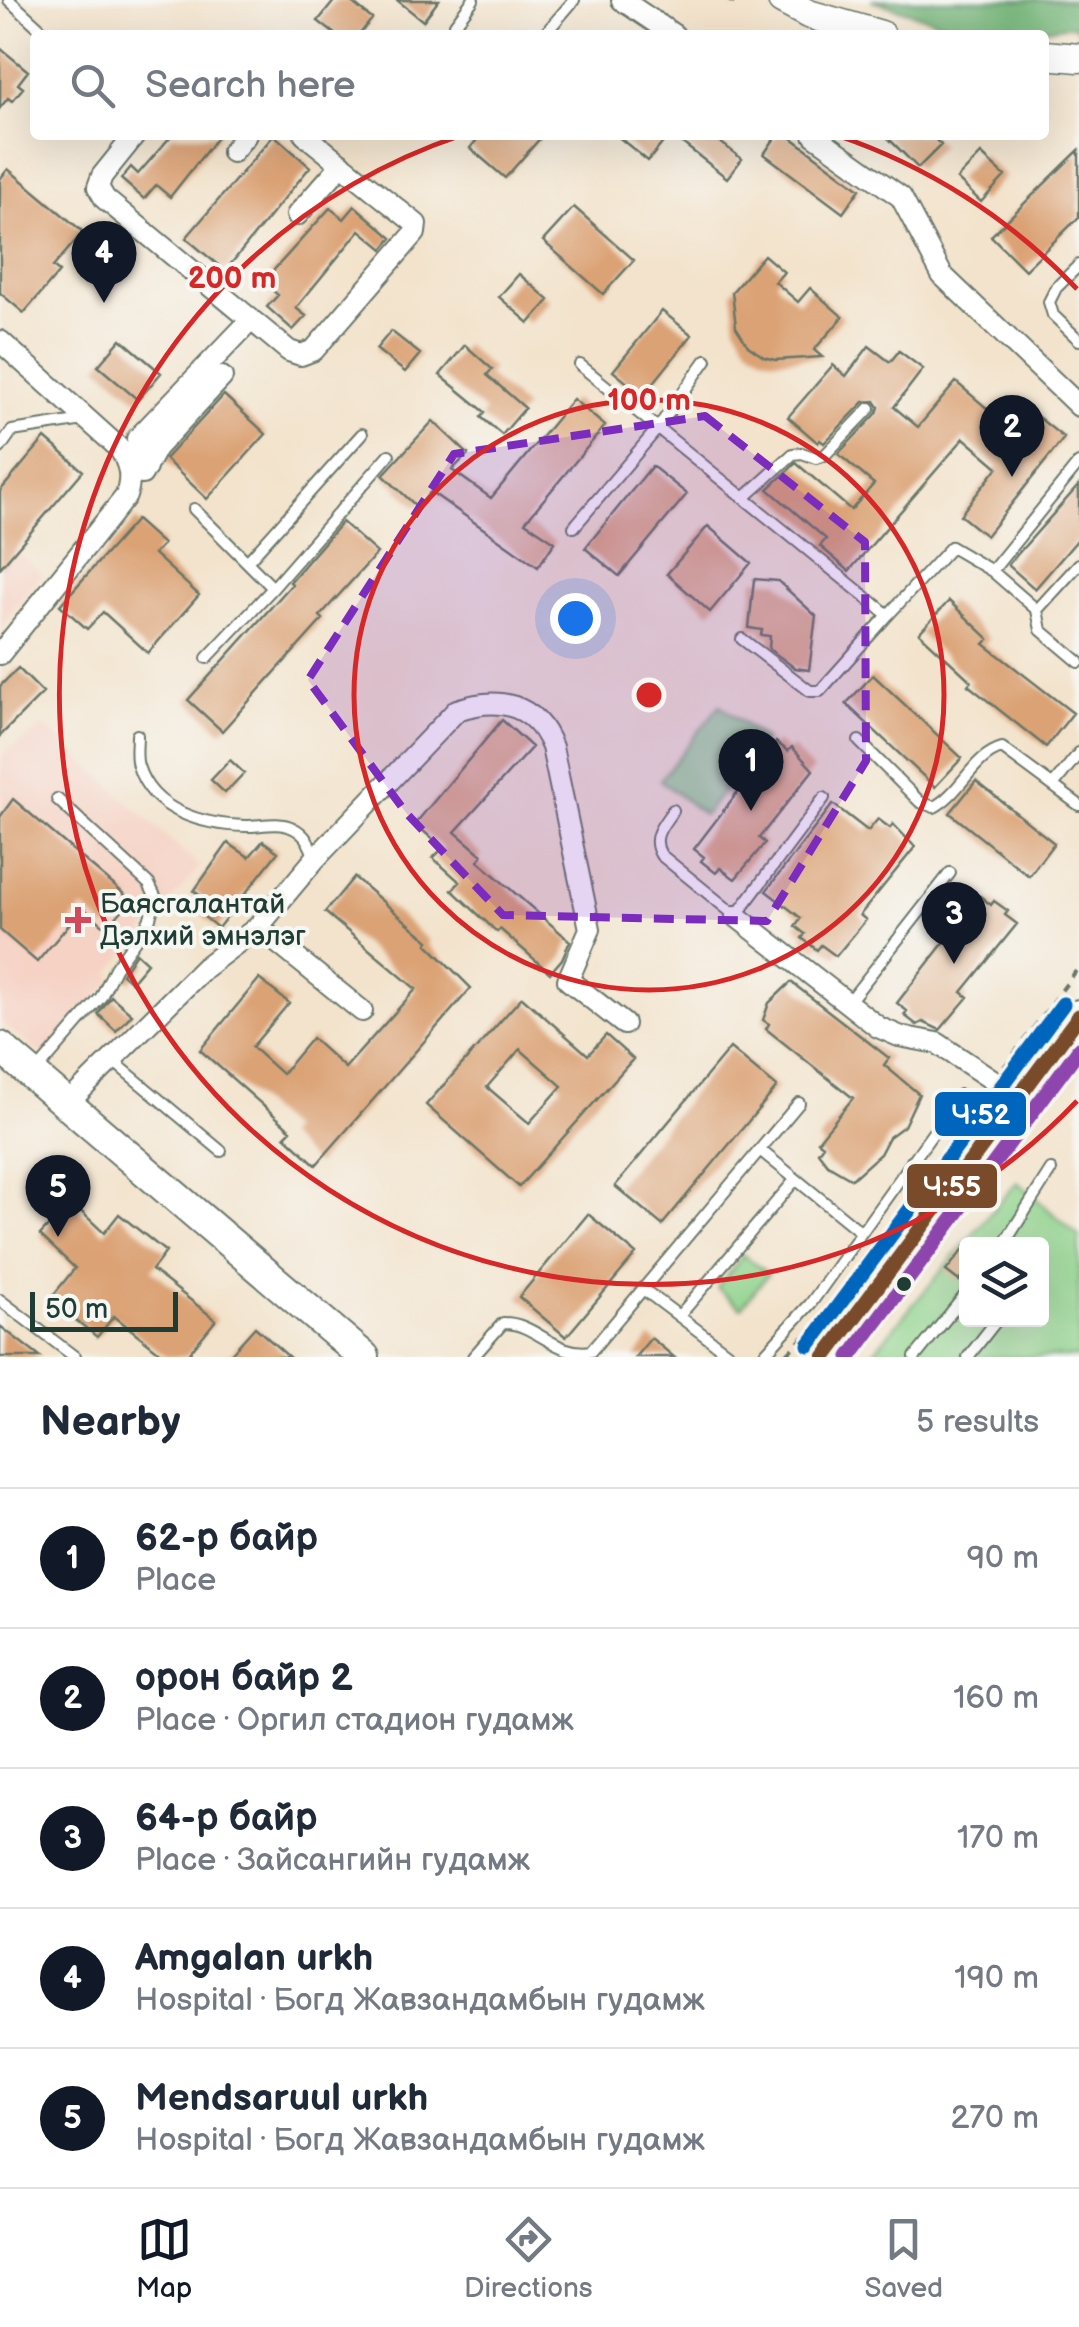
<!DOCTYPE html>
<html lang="en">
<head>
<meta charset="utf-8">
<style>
	body { margin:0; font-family:"Balsamiq Sans",sans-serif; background:#f2f2f3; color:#1f2937 }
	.controls { position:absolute; right:30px; bottom:30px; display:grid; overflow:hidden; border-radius:10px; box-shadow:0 10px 40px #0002 }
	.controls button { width:90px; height:90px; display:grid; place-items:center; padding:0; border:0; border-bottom:2px solid #e0e1e3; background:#fff; color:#1f2937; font:50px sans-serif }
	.scale { position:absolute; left:30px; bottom:25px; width:148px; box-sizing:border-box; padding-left:10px; border:5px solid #1f3d34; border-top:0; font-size:28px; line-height:35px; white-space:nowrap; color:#1f3d34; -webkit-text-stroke:8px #f6f6f2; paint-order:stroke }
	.you { position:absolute; left:575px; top:618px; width:35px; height:35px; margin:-25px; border:8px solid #fff; border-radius:50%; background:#1a73e8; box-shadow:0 0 0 15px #1a73e833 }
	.badge { display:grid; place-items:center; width:65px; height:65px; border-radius:50%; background:#111827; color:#fff; font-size:32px; font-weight:700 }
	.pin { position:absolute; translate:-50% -82px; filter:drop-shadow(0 2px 5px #0008) }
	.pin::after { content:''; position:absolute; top:52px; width:35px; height:30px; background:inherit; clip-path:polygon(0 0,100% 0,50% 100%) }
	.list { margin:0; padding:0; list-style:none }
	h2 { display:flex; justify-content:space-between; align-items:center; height:130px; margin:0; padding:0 40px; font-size:42px }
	h2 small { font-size:32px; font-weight:400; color:#747a83 }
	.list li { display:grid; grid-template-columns:65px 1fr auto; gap:30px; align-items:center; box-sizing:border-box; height:140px; padding:0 40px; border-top:2px solid #e0e1e3 }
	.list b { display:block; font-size:38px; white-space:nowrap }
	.list p { margin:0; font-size:32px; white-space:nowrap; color:#747a83 }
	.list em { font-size:32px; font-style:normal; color:#747a83 }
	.icon { flex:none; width:55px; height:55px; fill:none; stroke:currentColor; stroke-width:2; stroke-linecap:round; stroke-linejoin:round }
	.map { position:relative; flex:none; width:1079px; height:1357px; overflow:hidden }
	.search { position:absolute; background:#fff; box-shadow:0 10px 40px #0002; left:30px; right:30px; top:30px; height:110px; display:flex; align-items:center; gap:25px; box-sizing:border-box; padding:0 35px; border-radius:10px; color:#747a83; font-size:38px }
	.sheet { height:830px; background:#fff }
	nav { display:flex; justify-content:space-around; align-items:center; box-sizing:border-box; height:140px; border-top:2px solid #e0e1e3; background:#fff; font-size:28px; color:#747a83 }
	nav a { display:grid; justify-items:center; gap:5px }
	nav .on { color:#111827 }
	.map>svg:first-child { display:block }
	.built { fill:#f6d2c4 }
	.green { fill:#8fd28b; stroke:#578860; stroke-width:2.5; fill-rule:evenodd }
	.forest { fill:#73b477; stroke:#497856; stroke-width:2.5 }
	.building { fill:#dba275; fill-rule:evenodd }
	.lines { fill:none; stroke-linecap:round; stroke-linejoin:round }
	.service-casing { stroke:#697769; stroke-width:14 }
	.minor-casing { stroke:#697769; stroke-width:24 }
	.tertiary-casing { stroke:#697769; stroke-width:31 }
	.secondary-casing { stroke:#697769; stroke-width:34 }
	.primary-casing { stroke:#697769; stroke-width:36 }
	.path { stroke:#697769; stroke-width:4; stroke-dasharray:8 8; stroke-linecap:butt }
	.service { stroke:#fff; stroke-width:10 }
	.minor { stroke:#fff; stroke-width:20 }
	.tertiary { stroke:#fff; stroke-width:28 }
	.secondary { stroke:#fff; stroke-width:30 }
	.primary { stroke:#fff; stroke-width:32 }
	.bus-1-casing { stroke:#f6f6f2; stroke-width:22 }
	.bus-2-casing { stroke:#f6f6f2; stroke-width:22 }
	.bus-3-casing { stroke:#f6f6f2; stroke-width:22 }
	.bus-1 { stroke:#7a4b2a; stroke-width:15 }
	.bus-2 { stroke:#8e44ad; stroke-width:15 }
	.bus-3 { stroke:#0065bd; stroke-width:15 }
	.marked { fill:#7b2cbf; fill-opacity:0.2; stroke:#7b2cbf; stroke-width:8; stroke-dasharray:20 12; stroke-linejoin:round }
	.ring { fill:none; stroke:#d62828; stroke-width:5 }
	.poi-dot { fill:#d1495b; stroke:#f6f6f2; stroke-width:4 }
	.bus-dot { fill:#1f3d34; stroke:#f6f6f2; stroke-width:4 }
	.labels { text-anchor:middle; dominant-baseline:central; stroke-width:8; stroke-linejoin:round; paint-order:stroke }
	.poi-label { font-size:28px; fill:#1f3d34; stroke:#f6f6f2; text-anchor:start }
	.centre { fill:#d62828; stroke:#f6f6f2; stroke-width:5 }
	.ring-label { font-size:30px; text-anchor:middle; font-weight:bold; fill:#d62828; stroke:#f6f6f2; stroke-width:8; stroke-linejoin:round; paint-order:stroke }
	.line-badge { stroke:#f6f6f2; stroke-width:4 }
	.badge-label { font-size:28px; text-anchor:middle; font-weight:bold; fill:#fff }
</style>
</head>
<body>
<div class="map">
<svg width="1079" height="1357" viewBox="0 0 1079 1357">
	<rect width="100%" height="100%" fill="#f6f6f2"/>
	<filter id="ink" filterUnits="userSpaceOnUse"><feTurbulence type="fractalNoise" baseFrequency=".01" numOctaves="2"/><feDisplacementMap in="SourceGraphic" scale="20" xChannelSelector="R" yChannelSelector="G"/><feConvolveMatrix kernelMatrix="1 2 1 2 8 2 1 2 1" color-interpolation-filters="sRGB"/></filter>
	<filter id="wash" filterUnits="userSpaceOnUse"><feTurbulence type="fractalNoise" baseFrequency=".0048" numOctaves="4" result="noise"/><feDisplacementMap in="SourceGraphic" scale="40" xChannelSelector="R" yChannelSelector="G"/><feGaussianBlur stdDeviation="2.25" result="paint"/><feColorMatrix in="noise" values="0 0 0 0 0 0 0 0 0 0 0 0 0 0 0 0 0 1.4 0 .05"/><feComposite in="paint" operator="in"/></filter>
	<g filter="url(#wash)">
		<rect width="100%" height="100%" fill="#f3e3cc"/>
		<path class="built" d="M 0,537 L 42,574 L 0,627 Z
			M 45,726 L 200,867 L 110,972 L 113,979 L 45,1058 L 0,1021 L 0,756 Z"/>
		<path class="green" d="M 720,705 L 764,740 L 704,815 L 660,780 Z
			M 1017,1182 L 1079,1236 L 1079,1357 L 869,1357 ZM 966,1244 L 1042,1244 L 1042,1320 L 966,1320 Z
			M 743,1255 L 768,1274 L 741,1308 L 717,1288 Z"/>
		<path class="forest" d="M 871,0 L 1079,0 L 1079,32 L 1074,25 L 1019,32 L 943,23 Z"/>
		<g id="blocks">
			<path class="building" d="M 335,0 L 349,0 L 372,19 L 359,35 L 336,35 L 318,21 Z
				M 397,0 L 439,0 L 423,21 Z
				M 0,48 L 28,71 L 18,84 L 23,88 L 12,101 L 8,98 L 0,108 Z
				M 172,135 L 219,135 L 170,197 L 156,185 L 144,199 L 121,179 L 131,167 L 138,174 Z
				M 274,135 L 310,167 L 225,271 L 186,238 Z
				M 481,135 L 543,135 L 505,178 L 470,148 Z
				M 616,135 L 669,135 L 648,161 Z
				M 672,135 L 711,135 L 742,159 L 727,178 Z
				M 777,135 L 788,135 L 860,189 L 843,213 L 764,154 Z
				M 885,135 L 931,135 L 941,145 L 918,168 Z
				M 1079,150 L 1079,217 L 1025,270 L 991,236 Z
				M 981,154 L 1005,176 L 981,202 L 957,179 Z
				M 8,169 L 83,232 L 53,267 L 59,272 L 24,313 L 0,293 L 0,179 Z
				M 355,206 L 392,238 L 383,249 L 360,230 L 296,308 L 306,316 L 293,330 L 267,307 L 278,295 L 263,282 L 330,208 L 344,219 Z
				M 574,207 L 634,260 L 603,294 L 543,241 Z
				M 764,255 L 784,272 L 775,282 L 798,302 L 810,288 L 843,317 L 814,350 L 822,357 L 775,360 L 764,357 L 748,346 L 736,327 L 732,292 Z
				M 519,274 L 549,300 L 529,323 L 499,297 Z
				M 662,311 L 692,335 L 643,396 L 613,371 Z
				M 391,331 L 420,354 L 405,372 L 376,349 Z
				M 121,339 L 161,373 L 138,400 L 98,366 Z
				M 465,345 L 492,369 L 487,375 L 525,408 L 502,435 L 481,417 L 485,412 L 440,375 Z
				M 869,346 L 890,362 L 899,351 L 923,369 L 894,407 L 918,427 L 956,382 L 1022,438 L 1038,417 L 1064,438 L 986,536 L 960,515 L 998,467 L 964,438 L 849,571 L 820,546 L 826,539 L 768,489 L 796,463 L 851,510 L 874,484 L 838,454 L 877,413 L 879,407 L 875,401 L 864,402 L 824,443 L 820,440 L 818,443 L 788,417 L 833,365 L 846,376 Z
				M 224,395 L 266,434 L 207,499 L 165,459 Z
				M 573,399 L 605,426 L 525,522 L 555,542 L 538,567 L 431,492 L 417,507 L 383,475 L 433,421 L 468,454 L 452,470 L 491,498 Z
				M 45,438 L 83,471 L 0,568 L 0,491 Z
				M 652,466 L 687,494 L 619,576 L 585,548 Z
				M 1079,485 L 1079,538 L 1035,589 L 1008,565 Z
				M 136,520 L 163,544 L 154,554 L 199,595 L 148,653 L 103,612 L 87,629 L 60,605 Z
				M 342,522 L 377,553 L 320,616 L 323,619 L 222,731 L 188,700 L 292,584 L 290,582 Z
				M 708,526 L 751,563 L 710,612 L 667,574 Z
				M 754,579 L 778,581 L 816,616 L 809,670 L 795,668 L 769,649 L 770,636 L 761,635 L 762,630 L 749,628 Z
				M 949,601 L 989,639 L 984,644 L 1073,713 L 1046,747 L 968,685 L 971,681 L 919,633 Z
				M 18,668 L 43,693 L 0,736 L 0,686 Z
				M 873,675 L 962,758 L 935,787 L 846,704 Z
				M 502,720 L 532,747 L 455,832 L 482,855 L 478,861 L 570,941 L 562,959 L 550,973 L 500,929 L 497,932 L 452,890 L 460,882 L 433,858 L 443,848 L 415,824 Z
				M 776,742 L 788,751 L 792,747 L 813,770 L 759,838 L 765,843 L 735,879 L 720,868 L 716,873 L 701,861 L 704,857 L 694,849 Z
				M 230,760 L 244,773 L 225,793 L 211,780 Z
				M 976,781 L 1054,843 L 1029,876 L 950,813 Z
				M 13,799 L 131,900 L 107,928 L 83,908 L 37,962 L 0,930 L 0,817 Z
				M 833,804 L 868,831 L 878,819 L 890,828 L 893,824 L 915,847 L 860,915 L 866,920 L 836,956 L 821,945 L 817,950 L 802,938 L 805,934 L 795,926 L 801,918 L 766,891 Z
				M 263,841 L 278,852 L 218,928 L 203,916 L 210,903 L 194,891 L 228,843 L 249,857 Z
				M 354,877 L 429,941 L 427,944 L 471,988 L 316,1165 L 285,1136 L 291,1130 L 200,1050 L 259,979 L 289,1003 L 252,1047 L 282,1074 L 312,1038 L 345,1068 L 416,989 L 325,912 Z
				M 980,896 L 991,905 L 994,901 L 1008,911 L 1005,915 L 1017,924 L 962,992 L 968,997 L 940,1030 L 923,1022 L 917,1025 L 904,1015 L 907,1011 L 897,1003 Z
				M 136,953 L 147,963 L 131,982 L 122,974 Z
				M 791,982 L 889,1058 L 884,1065 L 919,1094 L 904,1126 L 889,1137 L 880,1154 L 852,1179 L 828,1165 L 818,1152 L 823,1145 L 818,1141 L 853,1098 L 766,1029 L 769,1024 L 763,1020 L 769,1003 Z
				M 111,996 L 132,1014 L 116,1031 L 98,1014 Z
				M 522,997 L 588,1055 L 606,1035 L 633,1059 L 519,1187 L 426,1105 ZM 520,1049 L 562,1086 L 529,1123 L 487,1087 Z
				M 730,1048 L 777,1087 L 662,1225 L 615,1186 Z
				M 71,1202 L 104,1233 L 119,1214 L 166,1252 L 152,1270 L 216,1320 L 186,1357 L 166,1357 L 114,1316 L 97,1337 L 50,1299 L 75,1268 L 40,1235 Z
				M 588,1214 L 636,1254 L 566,1337 L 519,1297 Z
				M 966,1246 L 966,1272 L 959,1281 L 946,1271 Z
				M 0,1326 L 40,1357 L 0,1357 Z
				M 255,1327 L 289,1357 L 228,1357 Z
				M 651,1338 L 674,1357 L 635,1357 Z"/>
		</g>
	</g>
	<g filter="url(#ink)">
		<use href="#blocks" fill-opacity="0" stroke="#697769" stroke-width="2.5"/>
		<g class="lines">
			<defs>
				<path id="service" d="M 9,0 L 47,35
					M 455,24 L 473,0
					M 544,35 L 574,0
					M 1079,265 L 1056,288 L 1049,302 L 1053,315 L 1079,340
					M 580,365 L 888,615 L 951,547 L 992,571 L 1037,610 L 1041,630 L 1079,662
					M 0,448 L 12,431 L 84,420
					M 744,498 L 793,454 L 802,453 L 816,458 L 825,455 L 870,408
					M 194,509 L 273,588 L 207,658
					M 574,527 L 658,428 L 706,360
					M 247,562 L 362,434
					M 992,571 L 1079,463
					M 273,588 L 389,455
					M 1037,610 L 1079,564
					M 742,639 L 810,691 L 820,691 L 888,615
					M 137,735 C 137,745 135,757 138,766 C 152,812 204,825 246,826 C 261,826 279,821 293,828 C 306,834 310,845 315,858
					M 859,741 L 920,802 L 934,807 C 961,793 973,756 1002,748 L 1079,805
					M 1054,784 L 1079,753
					M 673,810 C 663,825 650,837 661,855 L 736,916 L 824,798
					M 848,1003 L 950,873
					M 112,1060 L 221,1151
					M 36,1072 L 101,997 L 115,968 L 149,921 L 156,898 L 149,884 L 57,799
					M 760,1150 L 861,1232
					M 912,1161 L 946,1186
					M 1004,1244 L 1051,1170
					M 643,1289 L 733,1357
					M 0,1300 L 75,1357
					M 679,1316 L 796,1179
					M 473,1357 L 503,1323 C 535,1322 555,1357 591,1351 L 799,1103
					M 762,1357 L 811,1303 L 960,1095 L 996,1123
					M 915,1357 L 966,1294
					M 968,1357 L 997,1320"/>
				<path id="minor" d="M 622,0 L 674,35
					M 135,135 L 102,176 L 98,187 L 105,199 L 289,351 L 301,355 L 314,350 L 415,233 L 416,224 L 305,135
					M 814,135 L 901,197 L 942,275 L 1079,406
					M 232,152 L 246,135
					M 297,215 L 342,164
					M 0,341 L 119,448 C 130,465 132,477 126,496 L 0,654
					M 146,468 L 137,439 L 251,320
					M 142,474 L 156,448 L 222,377
					M 736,916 L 878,1027 L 899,1036 L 937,1043 L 1020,1098
					M 258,927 L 315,859 L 457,710 C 499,696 535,703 552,747 L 590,929 L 568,980 L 624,1024
					M 68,1103 L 204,968 L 258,927 L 362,1011"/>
				<path id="tertiary" d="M 782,0 L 808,14 L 881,35
					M 1044,55 L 1079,58"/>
				<path id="secondary" d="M 0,1047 L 364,1357"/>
				<path id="primary" d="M 825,1357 L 1079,1016"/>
			</defs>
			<use href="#service" class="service-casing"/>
			<use href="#minor" class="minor-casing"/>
			<use href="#tertiary" class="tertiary-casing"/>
			<use href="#secondary" class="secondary-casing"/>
			<use href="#primary" class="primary-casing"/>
			<path class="path" d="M 727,0 L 741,6
				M 1004,1067 L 1079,967
				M 936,1160 L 966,1119
				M 787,1354 L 812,1328"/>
			<use href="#service" class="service"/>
			<use href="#minor" class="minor"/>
			<use href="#tertiary" class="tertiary"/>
			<use href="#secondary" class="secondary"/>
			<use href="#primary" class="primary"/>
			<defs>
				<path id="bus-1" d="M 825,1357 L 1079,1016"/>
				<path id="bus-2" d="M 850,1357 L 1079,1049"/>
				<path id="bus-3" d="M 809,1345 L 1063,1004"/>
			</defs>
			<use href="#bus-1" class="bus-1-casing"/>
			<use href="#bus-2" class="bus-2-casing"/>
			<use href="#bus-3" class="bus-3-casing"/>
			<use href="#bus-1" class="bus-1"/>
			<use href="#bus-2" class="bus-2"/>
			<use href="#bus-3" class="bus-3"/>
		</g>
	</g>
	<path class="marked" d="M 705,416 L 865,542 L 866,761 L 767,921 L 503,915 L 407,814 L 308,680 L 454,454 Z"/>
	<g class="ring">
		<circle cx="649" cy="695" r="295"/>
		<path d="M1077 1101A590 590 0 1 1 462 135M836 135A590 590 0 0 1 1077 289"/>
	</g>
	<path class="poi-dot" d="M73 905h10v10h10v10h-10v10h-10v-10h-10v-10h10z"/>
	<circle class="bus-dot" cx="904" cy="1284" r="9"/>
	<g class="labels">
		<g class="poi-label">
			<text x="100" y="904">Баясгалантай<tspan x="100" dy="32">Дэлхий эмнэлэг</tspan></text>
		</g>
	</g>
	<circle cx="649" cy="695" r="15" class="centre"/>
	<g class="ring-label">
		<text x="232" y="288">200 m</text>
		<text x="649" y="410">100 m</text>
	</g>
	<g class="line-badge">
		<rect x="933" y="1090" width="95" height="48" rx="10" fill="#0065bd"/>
		<rect x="905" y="1162" width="94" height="48" rx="10" fill="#7a4b2a"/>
	</g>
	<g class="badge-label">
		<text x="981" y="1124">Ч:52</text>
		<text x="952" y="1196">Ч:55</text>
	</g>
</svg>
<div class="controls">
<button><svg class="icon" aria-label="layers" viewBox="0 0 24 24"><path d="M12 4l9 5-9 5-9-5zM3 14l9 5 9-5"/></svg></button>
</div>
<div class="scale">50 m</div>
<div class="you"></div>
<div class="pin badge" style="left:751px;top:811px">1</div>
<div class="pin badge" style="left:1012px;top:477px">2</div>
<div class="pin badge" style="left:954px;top:964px">3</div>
<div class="pin badge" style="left:104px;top:303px">4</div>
<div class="pin badge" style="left:58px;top:1237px">5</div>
<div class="search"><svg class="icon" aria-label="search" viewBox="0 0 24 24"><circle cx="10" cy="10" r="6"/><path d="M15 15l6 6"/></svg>Search here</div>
</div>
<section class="sheet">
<h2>Nearby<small>5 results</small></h2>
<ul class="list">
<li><span class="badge">1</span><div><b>62-р байр</b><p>Place</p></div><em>90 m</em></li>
<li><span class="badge">2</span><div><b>орон байр 2</b><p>Place · Оргил стадион гудамж</p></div><em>160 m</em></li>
<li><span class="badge">3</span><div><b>64-р байр</b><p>Place · Зайсангийн гудамж</p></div><em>170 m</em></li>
<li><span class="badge">4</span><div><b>Amgalan urkh</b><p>Hospital · Богд Жавзандамбын гудамж</p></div><em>190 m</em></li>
<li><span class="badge">5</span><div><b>Mendsaruul urkh</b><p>Hospital · Богд Жавзандамбын гудамж</p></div><em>270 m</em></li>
</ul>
</section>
<nav>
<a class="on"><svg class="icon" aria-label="map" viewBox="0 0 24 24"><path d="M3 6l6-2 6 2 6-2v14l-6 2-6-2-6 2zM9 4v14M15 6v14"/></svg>Map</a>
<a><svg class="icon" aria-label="directions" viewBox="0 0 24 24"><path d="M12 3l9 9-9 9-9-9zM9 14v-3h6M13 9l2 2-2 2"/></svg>Directions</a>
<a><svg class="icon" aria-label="saved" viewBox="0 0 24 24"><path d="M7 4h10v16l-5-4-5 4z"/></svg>Saved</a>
</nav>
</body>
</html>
